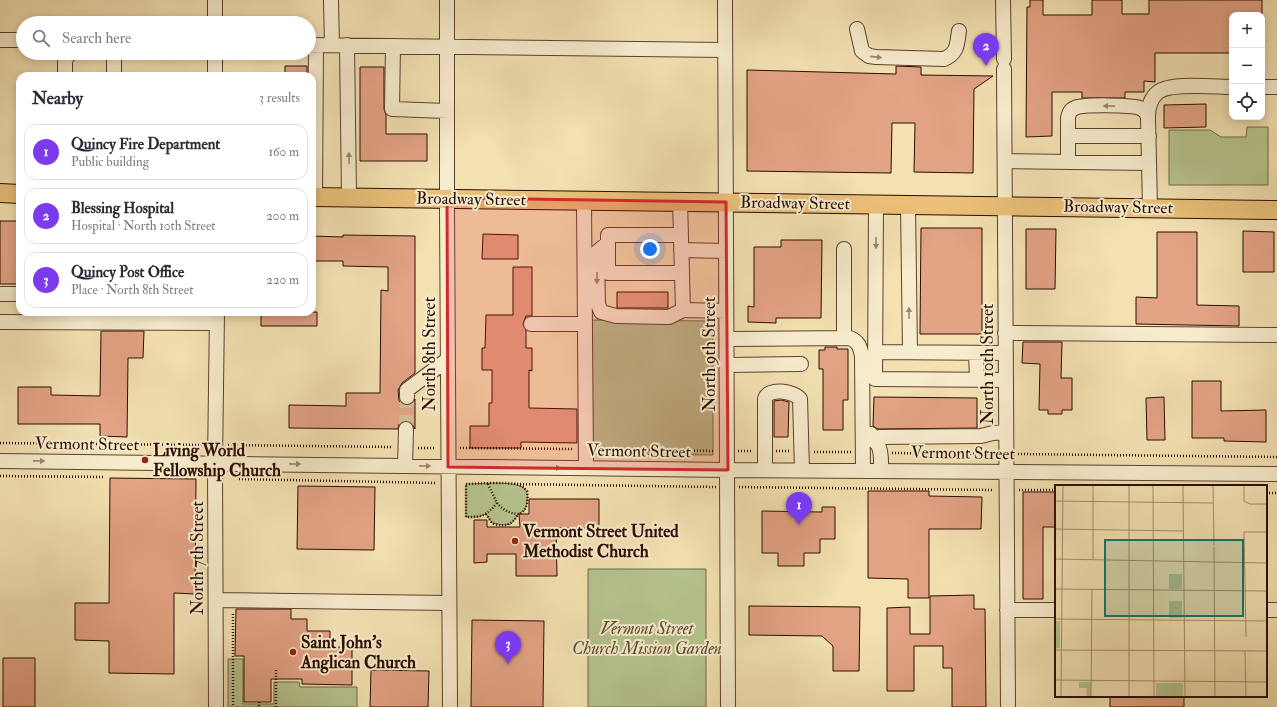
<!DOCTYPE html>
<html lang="en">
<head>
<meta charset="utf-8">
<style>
	body { margin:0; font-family:"IM FELL Double Pica",serif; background:#f2f2f3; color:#2b2b33 }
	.controls { position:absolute; right:12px; top:12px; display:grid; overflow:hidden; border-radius:8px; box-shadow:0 2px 10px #0003 }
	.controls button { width:36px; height:36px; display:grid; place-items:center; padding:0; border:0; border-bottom:1px solid #e1e1e2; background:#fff; color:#2b2b33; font:20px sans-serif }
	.you { position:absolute; left:650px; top:249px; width:14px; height:14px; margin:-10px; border:3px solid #fff; border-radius:50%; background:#1a73e8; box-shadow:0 0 0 6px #1a73e833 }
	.badge { display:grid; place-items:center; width:26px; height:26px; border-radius:50%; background:#7c3aed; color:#fff; font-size:13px; font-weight:700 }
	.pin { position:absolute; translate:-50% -33px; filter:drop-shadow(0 1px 2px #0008) }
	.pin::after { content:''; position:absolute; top:21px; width:14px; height:12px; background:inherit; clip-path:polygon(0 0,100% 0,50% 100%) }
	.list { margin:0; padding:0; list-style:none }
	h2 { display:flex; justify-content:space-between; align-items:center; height:52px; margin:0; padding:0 16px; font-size:17px }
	h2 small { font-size:13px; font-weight:400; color:#7c7c81 }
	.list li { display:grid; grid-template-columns:26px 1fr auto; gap:12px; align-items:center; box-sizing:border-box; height:56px; margin:0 8px 8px; padding:0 8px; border:1px solid #e1e1e2; border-radius:12px }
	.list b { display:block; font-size:15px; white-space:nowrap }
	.list p { margin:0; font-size:13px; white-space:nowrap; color:#7c7c81 }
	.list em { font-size:13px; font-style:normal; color:#7c7c81 }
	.icon { flex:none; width:22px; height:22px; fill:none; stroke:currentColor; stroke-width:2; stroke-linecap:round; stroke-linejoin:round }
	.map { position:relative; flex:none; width:1277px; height:707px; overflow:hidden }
	.search { position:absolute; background:#fff; box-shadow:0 2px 10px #0003; left:16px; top:16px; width:300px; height:44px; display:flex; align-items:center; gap:10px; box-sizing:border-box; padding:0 14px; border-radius:22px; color:#7c7c81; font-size:15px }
	.panel { position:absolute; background:#fff; box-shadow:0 2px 10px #0003; left:16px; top:72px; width:300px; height:244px; border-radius:12px }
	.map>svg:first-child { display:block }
	.green { fill:#b6c48f; stroke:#706848 }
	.building { fill:#e3a385; stroke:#2b0c01 }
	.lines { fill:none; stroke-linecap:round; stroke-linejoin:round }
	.minor-tunnel { stroke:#d5c197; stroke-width:14; stroke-dasharray:14 7; stroke-linecap:butt }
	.minor-casing { stroke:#5d412d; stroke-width:16 }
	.major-casing { stroke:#2b0c01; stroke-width:20 }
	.path { stroke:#2b0c01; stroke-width:2.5; stroke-dasharray:1 2; stroke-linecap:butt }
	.minor { stroke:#f7eccd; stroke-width:14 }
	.major { stroke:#eac079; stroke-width:18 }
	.oneway { fill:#9b8771 }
	.marked { fill:#d62828; fill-opacity:0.2; stroke:#d62828; stroke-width:3; stroke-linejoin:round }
	.poi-dot { fill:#8f2418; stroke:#f7eccd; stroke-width:1.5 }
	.labels { text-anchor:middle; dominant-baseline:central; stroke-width:4; stroke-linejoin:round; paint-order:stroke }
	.street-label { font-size:17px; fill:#2b0c01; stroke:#f7eccd }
	.poi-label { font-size:17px; font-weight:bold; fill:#2b0c01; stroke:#f7eccd; text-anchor:start }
	.park-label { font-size:17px; font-style:italic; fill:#5c4c33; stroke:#f7eccd }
	.inset-road { fill:none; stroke:#a38c6b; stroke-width:1 }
	.view { fill:#0f766e; fill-opacity:0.15; stroke:#0f766e; stroke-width:2 }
	.inset-edge { fill:none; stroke:#2b0c01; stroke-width:2 }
</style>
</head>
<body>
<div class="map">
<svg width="1277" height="707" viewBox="0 0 1277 707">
	<rect width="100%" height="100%" fill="#f3e1b2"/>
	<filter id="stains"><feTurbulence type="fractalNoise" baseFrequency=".005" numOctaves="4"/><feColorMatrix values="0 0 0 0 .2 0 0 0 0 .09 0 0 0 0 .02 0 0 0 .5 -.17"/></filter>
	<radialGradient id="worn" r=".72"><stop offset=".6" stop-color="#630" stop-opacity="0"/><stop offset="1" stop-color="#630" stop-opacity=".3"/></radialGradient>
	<path class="green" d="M 1247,127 L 1268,127 L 1268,185 L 1169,185 L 1169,130 L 1210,130 L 1221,137 L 1246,137 Z
		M 590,320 L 713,321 L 713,455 L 590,454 Z
		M 466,484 C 478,484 517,480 525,489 C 529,494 527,504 525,510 L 518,514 L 515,519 L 511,524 L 503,525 L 492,523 L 486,514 L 478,517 L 466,517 Z
		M 588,569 L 706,569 L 706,707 L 588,707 Z
		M 228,659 L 243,659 L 243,704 L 274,704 L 274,682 L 299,682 L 300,687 L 357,687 L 357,707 L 228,707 Z"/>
	<path class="building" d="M 1030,0 L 1043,0 L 1043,15 L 1092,15 L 1092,0 L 1122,0 L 1122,14 L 1149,14 L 1149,0 L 1262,0 L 1262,15 L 1232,15 L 1232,53 L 1155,53 L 1155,82 L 1144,81 L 1144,92 L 1125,92 L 1125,98 L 1082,98 L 1082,92 L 1052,92 L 1052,136 L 1026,137 L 1027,7 L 1030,7 Z
		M 285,66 L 307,66 L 307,76 L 285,76 Z
		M 896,66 L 921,67 L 921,75 L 993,76 L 974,89 L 973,173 L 914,172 L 915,123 L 892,123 L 891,173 L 747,171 L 747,70 L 896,74 Z
		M 360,67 L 384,67 L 384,109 L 386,115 L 386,134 L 427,134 L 427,161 L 360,161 Z
		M 1206,104 L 1206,127 L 1164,128 L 1164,105 Z
		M 0,221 L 20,221 L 20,284 L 0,284 Z
		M 921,228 L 982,228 L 982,334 L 920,334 Z
		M 1026,229 L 1056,229 L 1055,289 L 1026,289 Z
		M 1243,231 L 1274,232 L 1274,272 L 1243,272 Z
		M 1157,232 L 1197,232 L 1197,305 L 1239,306 L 1239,326 L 1136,324 L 1136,297 L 1157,298 Z
		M 483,234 L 518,235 L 518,259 L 482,259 Z
		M 343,235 L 415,236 L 415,373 L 402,383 L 398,390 L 399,401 L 403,405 L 411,405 L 415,399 L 415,429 L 411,422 L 406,421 L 399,424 L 398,429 L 289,428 L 289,405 L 346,406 L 346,393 L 380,393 L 381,290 L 388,291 L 388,267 L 343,266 L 343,261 L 312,261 L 312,236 L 343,237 Z
		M 781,240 L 822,240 L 821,318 L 776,318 L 776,323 L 748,322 L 748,306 L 754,307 L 754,247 L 781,247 Z
		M 513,267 L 532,267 L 532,316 L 526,316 L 523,324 L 526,330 L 526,348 L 532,348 L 532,371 L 529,370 L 529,408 L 577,409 L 577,443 L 521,442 L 521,448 L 470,448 L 470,426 L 489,426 L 489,403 L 492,403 L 492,370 L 482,370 L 482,348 L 485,348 L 486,315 L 513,315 Z
		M 617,292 L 668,292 L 668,308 L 617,308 Z
		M 261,312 L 317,312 L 317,326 L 261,326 Z
		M 101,331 L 144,331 L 143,358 L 128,358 L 127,437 L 100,436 L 100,424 L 18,424 L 18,387 L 51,387 L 51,395 L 100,396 Z
		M 1023,342 L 1062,342 L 1061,378 L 1072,378 L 1072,410 L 1062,410 L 1062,414 L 1048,414 L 1048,410 L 1039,410 L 1040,364 L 1022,363 Z
		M 825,347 L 837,347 L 837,349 L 848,349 L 848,400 L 843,400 L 843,430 L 823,430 L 823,369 L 819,369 L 819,350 L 825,350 Z
		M 1192,381 L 1221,381 L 1221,411 L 1266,410 L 1266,442 L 1224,441 L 1224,438 L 1192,438 Z
		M 874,397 L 977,398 L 977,428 L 878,429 L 873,426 Z
		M 1164,397 L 1165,440 L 1147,440 L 1146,398 Z
		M 781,400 L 789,402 L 788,437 L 774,437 L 774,401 Z
		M 110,478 L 196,479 L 195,594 L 174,593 L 174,674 L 109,673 L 109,641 L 75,640 L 75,603 L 109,603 Z
		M 298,486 L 375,487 L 374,550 L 297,549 Z
		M 868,491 L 929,491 L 929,496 L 982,497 L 981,529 L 929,529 L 929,598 L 908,598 L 908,579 L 868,578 Z
		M 1023,492 L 1056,492 L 1056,527 L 1043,527 L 1043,599 L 1023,599 Z
		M 529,499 L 599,499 L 599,528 L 556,528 L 557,576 L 516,576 L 516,554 L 487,554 L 487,562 L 474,563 L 474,520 L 487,520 L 487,527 L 520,527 L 519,514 L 529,514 Z
		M 822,507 L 835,507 L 835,539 L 820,539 L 820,553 L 804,553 L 804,566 L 778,566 L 778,553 L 762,553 L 762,511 L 822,512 Z
		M 974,595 L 974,609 L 985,609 L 986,707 L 952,707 L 952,668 L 943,668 L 943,646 L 914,646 L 914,691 L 887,691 L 887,608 L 910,607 L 910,634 L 930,634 L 930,596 Z
		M 749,606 L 860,607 L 859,671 L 833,671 L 833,646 L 822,636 L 749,635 Z
		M 236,609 L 291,609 L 291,619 L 307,619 L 307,631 L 330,631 L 330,647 L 352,647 L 352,685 L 302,684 L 302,679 L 271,679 L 271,702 L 244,702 L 244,656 L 235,656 Z
		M 472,620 L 544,621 L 543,707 L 471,707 Z
		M 3,658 L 35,658 L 35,707 L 3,707 Z
		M 371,670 L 429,671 L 428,707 L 370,707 Z
		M 1110,696 L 1184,696 L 1184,707 L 1110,707 Z"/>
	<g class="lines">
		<path class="minor-tunnel" d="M 406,429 L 407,397"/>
		<defs>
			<path id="minor" d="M 215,0 L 215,23
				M 331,0 L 332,45
				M 447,0 L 447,211 L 450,707
				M 725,0 L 728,707
				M 1003,0 L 1004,59
				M 857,29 L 862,51 L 869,56 L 876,57 L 944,59 C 958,53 957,44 959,31
				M 0,40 L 23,40
				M 309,45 L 725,50
				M 347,45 L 349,197
				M 393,46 L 392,109 L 447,111
				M 1004,69 L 1008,707
				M 65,76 L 65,60 L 69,54 L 72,53
				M 114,76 L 114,53
				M 215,76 L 215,53
				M 1262,87 L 1277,87
				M 1148,117 C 1148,108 1151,98 1158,92 C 1171,82 1215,87 1232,87
				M 1068,136 L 1149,136
				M 1005,161 L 1149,163
				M 1068,162 L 1068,118 C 1069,113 1070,110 1075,108 C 1082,104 1132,105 1140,108 C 1145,110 1147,113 1148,117 L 1150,208
				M 315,197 L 316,45
				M 584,200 L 586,468
				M 680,201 L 683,310 L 726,311
				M 876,204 L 875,379 L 1006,380
				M 908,204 L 910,352
				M 681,235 L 608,235 L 608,273 L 682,273
				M 608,243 L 597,252 L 598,304 L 601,312 L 616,316 L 669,317 L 683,310
				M 681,250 L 726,251
				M 0,294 L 20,294
				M 0,322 L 217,323
				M 531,324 L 585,324
				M 1005,333 L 1277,335
				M 844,338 L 844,249
				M 727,339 L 850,338 C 859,342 860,347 862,356 L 863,471
				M 876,352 L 1005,353
				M 976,353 L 977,380
				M 727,365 L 801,364
				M 407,397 L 407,390 L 447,360
				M 871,434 C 872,439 875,441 878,445 C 882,452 881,463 881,471
				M 874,441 L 880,437 L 981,436 L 993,433 L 1006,432
				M 0,461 L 728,470 L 1277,474
				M 405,466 L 406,429
				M 765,470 L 765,399 C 768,387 794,391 800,399 L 802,470
				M 216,600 L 449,603
				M 1007,610 L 1056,610
				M 1266,610 L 1277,610
				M 216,707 L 215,463 L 217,312"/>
			<path id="major" d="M 0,193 L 20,194
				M 312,197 L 1277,210"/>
		</defs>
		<use href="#minor" class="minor-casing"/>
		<use href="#major" class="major-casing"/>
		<path class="path" d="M 0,443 L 203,445
			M 228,445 L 393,447
			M 418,448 L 435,448
			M 460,448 L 573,449
			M 598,449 L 715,451
			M 738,451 L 753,451
			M 776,451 L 789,451
			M 814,452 L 851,452
			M 892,453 L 993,454
			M 1018,454 L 1277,457
			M 0,476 L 104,477
			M 239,479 L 436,483
			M 488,484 L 497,503 C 486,516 482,517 466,517 L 466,484 C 479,484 507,481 519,485 C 522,486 524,488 527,491 C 528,499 528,509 520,514 C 510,514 503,510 497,503
			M 514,484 L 716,487
			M 739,487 L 994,490
			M 1019,490 L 1056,490
			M 1266,493 L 1277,493
			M 486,514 L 492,523 C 503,528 513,525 518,514
			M 233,614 L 233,707
			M 259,702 L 259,707
			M 276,707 L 276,668"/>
		<use href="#minor" class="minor"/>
		<use href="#major" class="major"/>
	</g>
	<defs><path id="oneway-solid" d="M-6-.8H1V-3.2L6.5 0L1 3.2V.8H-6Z"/></defs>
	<g class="oneway">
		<use href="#oneway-solid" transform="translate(876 57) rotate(6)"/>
		<use href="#oneway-solid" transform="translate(1109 106) rotate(-179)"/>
		<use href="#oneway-solid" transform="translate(349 158) rotate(-91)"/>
		<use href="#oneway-solid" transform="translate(876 243) rotate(90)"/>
		<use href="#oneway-solid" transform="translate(597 278) rotate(91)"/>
		<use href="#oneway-solid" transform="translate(909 313) rotate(-91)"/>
		<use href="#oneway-solid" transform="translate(39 461) rotate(1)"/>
		<use href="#oneway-solid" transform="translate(295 464) rotate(1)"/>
		<use href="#oneway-solid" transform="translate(425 466) rotate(1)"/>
		<use href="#oneway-solid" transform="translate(555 468) rotate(1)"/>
	</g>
	<path class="marked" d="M 447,198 L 726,202 L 728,470 L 448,467 Z"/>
	<g class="poi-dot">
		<circle cx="145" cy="460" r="4"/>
		<circle cx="515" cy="541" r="4"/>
		<circle cx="293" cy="652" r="4"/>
	</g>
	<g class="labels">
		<g class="street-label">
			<text transform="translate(471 199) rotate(1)">Broadway Street</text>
			<text transform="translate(795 203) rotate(1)">Broadway Street</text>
			<text transform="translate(1118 207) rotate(1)">Broadway Street</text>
			<text transform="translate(429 354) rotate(-90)">North 8th Street</text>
			<text transform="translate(709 354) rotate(-90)">North 9th Street</text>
			<text transform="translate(987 364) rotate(-90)">North 10th Street</text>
			<text transform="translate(87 444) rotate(1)">Vermont Street</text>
			<text transform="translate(639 451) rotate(1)">Vermont Street</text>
			<text transform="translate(963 453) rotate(1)">Vermont Street</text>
			<text transform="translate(197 558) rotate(-90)">North 7th Street</text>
		</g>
		<g class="poi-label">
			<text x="153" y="450">Living World<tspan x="153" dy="20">Fellowship Church</tspan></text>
			<text x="523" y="531">Vermont Street United<tspan x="523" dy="20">Methodist Church</tspan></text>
			<text x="301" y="642">Saint John's<tspan x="301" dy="20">Anglican Church</tspan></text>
		</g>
		<g class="park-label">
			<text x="647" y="628">Vermont Street<tspan x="647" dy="20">Church Mission Garden</tspan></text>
		</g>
	</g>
	<g transform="translate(1055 485)">
		<rect width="212" height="212" fill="#f3e1b2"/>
		<path d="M 114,89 L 127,89 L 127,104 L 114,104 ZM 114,116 L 127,116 L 127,133 L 114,133 ZM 0,136 L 5,136 L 5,163 L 0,163 ZM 24,197 L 36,197 L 36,212 L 31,210 L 32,203 L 24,203 ZM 101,198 L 128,198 L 128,212 L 101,212 Z" fill="#b6c48f"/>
		<path class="inset-road" d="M 74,0 L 74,212M 98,0 L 99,212M 128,0 L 130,212M 158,0 L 159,61M 189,0 L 189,16 L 195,19 L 212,19M 0,16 L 158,18M 0,44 L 129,46M 159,62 L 160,212M 0,74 L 212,78M 38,74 L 38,0M 0,104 L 212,106M 0,134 L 212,136M 191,152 L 189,47 L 212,47M 0,165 L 212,166M 190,166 L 191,212M 0,195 L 212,197M 6,212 L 8,0M 36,212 L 37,104"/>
		<path class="view" d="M 50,55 L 188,55 L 188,131 L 50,131 Z"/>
		<rect width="212" height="212" class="inset-edge"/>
	</g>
	<rect width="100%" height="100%" filter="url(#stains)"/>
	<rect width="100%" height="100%" fill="url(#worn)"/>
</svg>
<div class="controls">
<button>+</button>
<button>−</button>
<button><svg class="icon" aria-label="locate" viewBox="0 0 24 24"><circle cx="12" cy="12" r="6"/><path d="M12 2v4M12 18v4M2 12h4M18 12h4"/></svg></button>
</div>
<div class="you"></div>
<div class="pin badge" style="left:799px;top:525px">1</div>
<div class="pin badge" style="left:986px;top:66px">2</div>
<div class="pin badge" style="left:508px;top:664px">3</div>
<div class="search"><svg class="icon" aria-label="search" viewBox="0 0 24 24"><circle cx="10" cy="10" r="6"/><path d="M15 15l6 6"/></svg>Search here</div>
<section class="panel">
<h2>Nearby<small>3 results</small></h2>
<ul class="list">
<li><span class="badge">1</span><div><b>Quincy Fire Department</b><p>Public building</p></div><em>160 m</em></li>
<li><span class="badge">2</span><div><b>Blessing Hospital</b><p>Hospital · North 10th Street</p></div><em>200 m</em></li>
<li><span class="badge">3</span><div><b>Quincy Post Office</b><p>Place · North 8th Street</p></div><em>220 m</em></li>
</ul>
</section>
</div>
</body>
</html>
